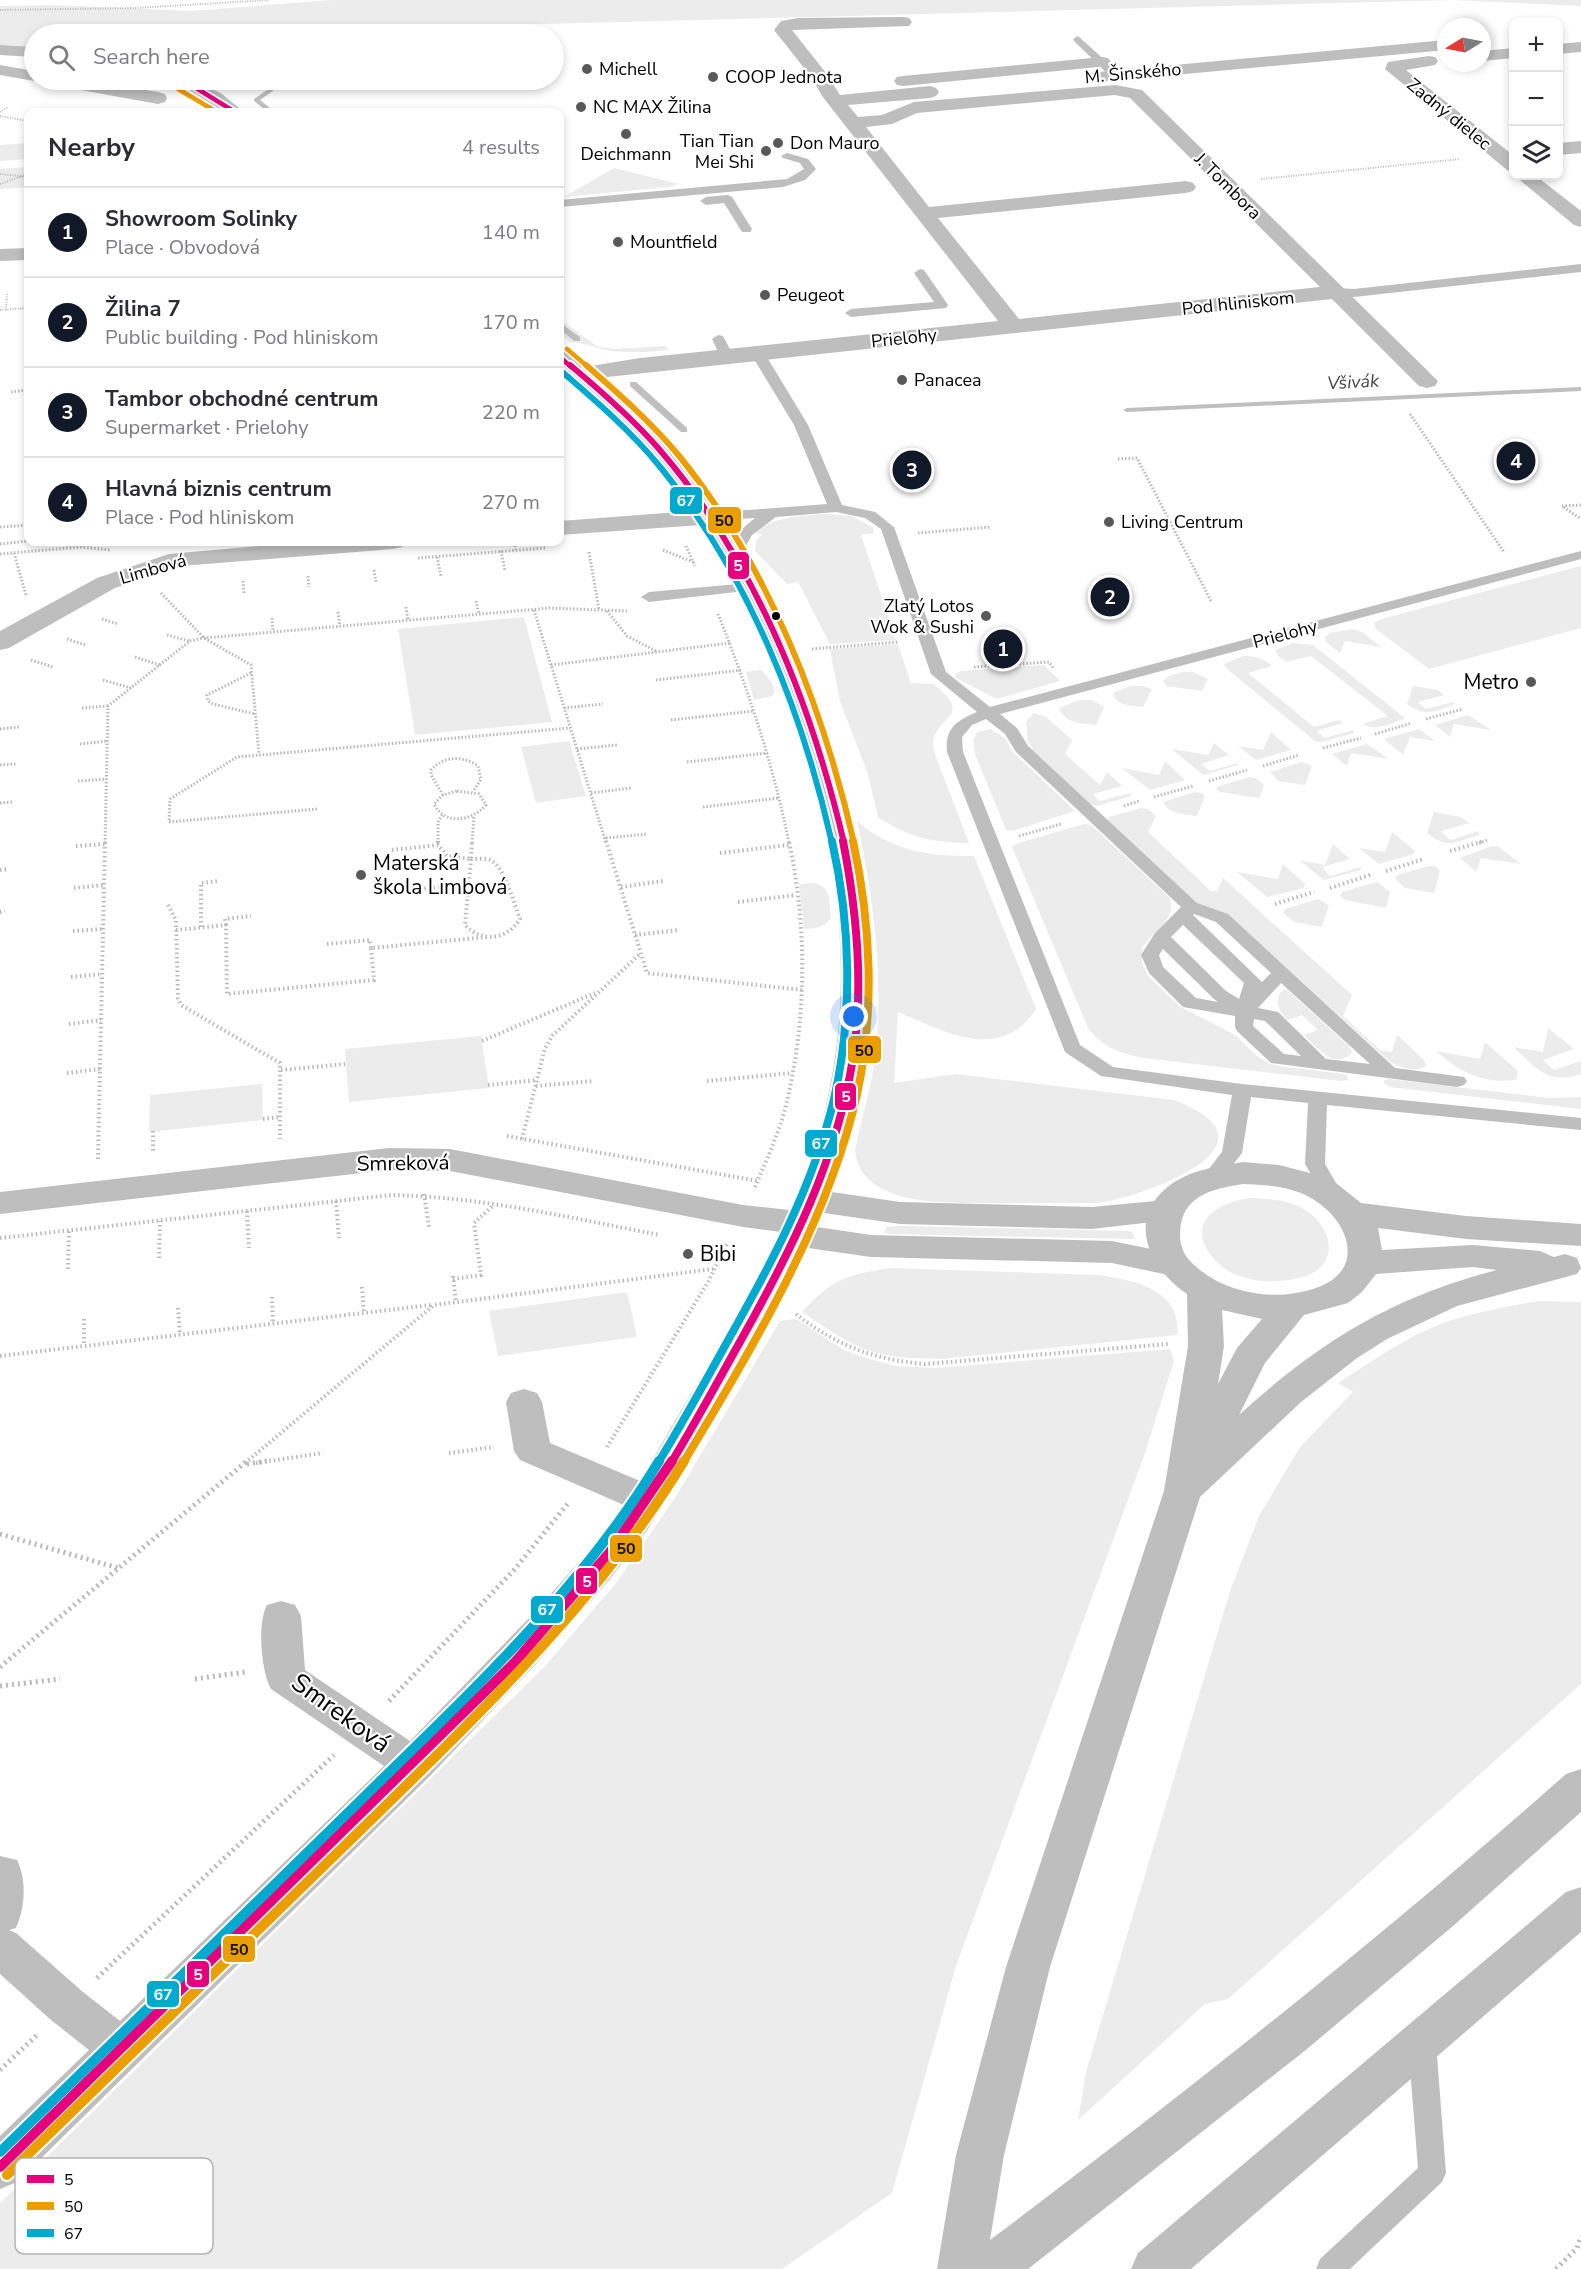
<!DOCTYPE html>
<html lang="en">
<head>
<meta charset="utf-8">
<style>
	body { margin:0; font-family:"Nunito Sans",sans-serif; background:#f2f2f3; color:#2b2b33 }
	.controls { position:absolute; right:18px; top:18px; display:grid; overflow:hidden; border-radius:12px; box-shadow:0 3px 9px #0003 }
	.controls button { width:54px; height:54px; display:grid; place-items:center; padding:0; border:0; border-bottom:2px solid #e1e1e2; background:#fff; color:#2b2b33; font:30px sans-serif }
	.compass { position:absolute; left:1437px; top:18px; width:54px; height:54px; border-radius:50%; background:#fff; box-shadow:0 3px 9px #0003; rotate:260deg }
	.you { position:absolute; left:854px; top:1017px; width:21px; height:21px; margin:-15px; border:4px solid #fff; border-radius:50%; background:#1a73e8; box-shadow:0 0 0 9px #1a73e833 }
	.badge { display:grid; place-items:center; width:39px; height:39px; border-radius:50%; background:#111827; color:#fff; font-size:20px; font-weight:700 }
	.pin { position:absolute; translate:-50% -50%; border:3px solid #fff; box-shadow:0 2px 6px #0006 }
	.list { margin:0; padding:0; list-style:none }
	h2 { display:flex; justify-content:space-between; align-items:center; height:78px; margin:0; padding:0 24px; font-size:26px }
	h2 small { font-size:20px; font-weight:400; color:#7c7c81 }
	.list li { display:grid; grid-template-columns:39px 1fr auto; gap:18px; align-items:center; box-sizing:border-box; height:90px; padding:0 24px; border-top:2px solid #e1e1e2 }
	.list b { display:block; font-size:22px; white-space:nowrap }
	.list p { margin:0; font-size:20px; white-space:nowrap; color:#7c7c81 }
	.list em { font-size:20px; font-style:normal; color:#7c7c81 }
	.icon { flex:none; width:33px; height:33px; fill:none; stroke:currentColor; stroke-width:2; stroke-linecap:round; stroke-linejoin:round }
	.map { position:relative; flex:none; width:1581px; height:2269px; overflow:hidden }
	.search { position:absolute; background:#fff; box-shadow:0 3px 9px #0003; left:24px; top:24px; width:540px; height:66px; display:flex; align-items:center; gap:15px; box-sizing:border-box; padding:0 21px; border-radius:33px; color:#7c7c81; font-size:22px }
	.panel { position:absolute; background:#fff; box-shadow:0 3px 9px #0003; left:24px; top:108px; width:540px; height:438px; border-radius:12px }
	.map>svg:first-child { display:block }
	.green { fill:#ececec }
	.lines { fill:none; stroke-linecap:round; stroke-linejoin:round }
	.stream { fill:#bfbfbf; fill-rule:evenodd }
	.path-far3 { stroke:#b9b9b9; stroke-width:2; stroke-dasharray:1 1.5; stroke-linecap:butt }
	.path-far2 { stroke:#b9b9b9; stroke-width:3; stroke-dasharray:1.5 2; stroke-linecap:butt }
	.path-far1 { stroke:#b9b9b9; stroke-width:4; stroke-dasharray:1.5 3; stroke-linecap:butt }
	.path { stroke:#b9b9b9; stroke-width:5; stroke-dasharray:2 4; stroke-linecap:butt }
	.service { fill:#bebebe; fill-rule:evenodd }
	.minor { fill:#bebebe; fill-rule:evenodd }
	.primary { fill:#bebebe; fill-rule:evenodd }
	.bus-1-far3-casing { stroke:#fff; stroke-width:8 }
	.bus-1-far2-casing { stroke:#fff; stroke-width:10 }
	.bus-1-far1-casing { stroke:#fff; stroke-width:12 }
	.bus-1-casing { stroke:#fff; stroke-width:14 }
	.bus-2-far3-casing { stroke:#fff; stroke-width:8 }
	.bus-2-far2-casing { stroke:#fff; stroke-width:10 }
	.bus-2-far1-casing { stroke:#fff; stroke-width:12 }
	.bus-2-casing { stroke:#fff; stroke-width:14 }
	.bus-3-far2-casing { stroke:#fff; stroke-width:10 }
	.bus-3-far1-casing { stroke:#fff; stroke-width:12 }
	.bus-3-casing { stroke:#fff; stroke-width:14 }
	.bus-1-far3 { stroke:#e5007d; stroke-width:4.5 }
	.bus-1-far2 { stroke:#e5007d; stroke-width:6 }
	.bus-1-far1 { stroke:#e5007d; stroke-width:8 }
	.bus-1 { stroke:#e5007d; stroke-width:10 }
	.bus-2-far3 { stroke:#eb9e00; stroke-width:4.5 }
	.bus-2-far2 { stroke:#eb9e00; stroke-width:6 }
	.bus-2-far1 { stroke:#eb9e00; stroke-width:8 }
	.bus-2 { stroke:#eb9e00; stroke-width:10 }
	.bus-3-far2 { stroke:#00a9ce; stroke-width:6 }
	.bus-3-far1 { stroke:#00a9ce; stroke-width:8 }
	.bus-3 { stroke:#00a9ce; stroke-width:10 }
	.poi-dot { fill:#595959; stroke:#fff; stroke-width:2 }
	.bus-dot { fill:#000; stroke:#fff; stroke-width:2 }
	.labels { text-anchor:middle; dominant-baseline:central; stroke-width:4.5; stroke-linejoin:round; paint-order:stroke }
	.far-poi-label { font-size:18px; fill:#000; stroke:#fff; text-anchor:start }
	.far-street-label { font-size:18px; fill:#000; stroke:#fff }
	.far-water-label { font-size:18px; font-style:italic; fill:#444; stroke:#fff }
	.poi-label { font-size:21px; fill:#000; stroke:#fff; text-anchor:start }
	.street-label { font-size:21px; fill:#000; stroke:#fff }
	.near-street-label { font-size:26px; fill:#000; stroke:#fff }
	.key { fill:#fff; stroke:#b2b2b2; stroke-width:1.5 }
	.key-label { font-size:16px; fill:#000 }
	.line-badge { stroke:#fff; stroke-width:2 }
	.badge-label { font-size:16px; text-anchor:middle; font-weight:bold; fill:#fff }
	.pale-badge-label { font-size:16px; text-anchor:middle; font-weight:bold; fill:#111 }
</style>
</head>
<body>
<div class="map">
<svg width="1581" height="2269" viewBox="0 0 1581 2269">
	<rect width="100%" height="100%" fill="#fff"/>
	<path class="green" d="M 331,0 L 1581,0 L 1581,6 L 1455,0 L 314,30 L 303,34 L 34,34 L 34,47 L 0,45 L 0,6 L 54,5 L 191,11 Z
		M 28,143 L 28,159 L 0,161 L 0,145 Z
		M 28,167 L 28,187 L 0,189 L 0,169 Z
		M 614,168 L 679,184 L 668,187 L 564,197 Z
		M 560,319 L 598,347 L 615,349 L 665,346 L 669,350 C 651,352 631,353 612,351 C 601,350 580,341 571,343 L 560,334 Z
		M 826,514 L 851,516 L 873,527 L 874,533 L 861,535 L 896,640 L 830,644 L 798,582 L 787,584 L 755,551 L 756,541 L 762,534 L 755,533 C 774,516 801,516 826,514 Z
		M 1581,566 L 1581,628 L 1429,669 L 1376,629 L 1374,623 L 1381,619 Z
		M 524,617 L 552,722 L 415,735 L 398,629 Z
		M 1353,629 L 1362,632 L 1381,647 L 1345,641 L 1340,653 L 1326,642 L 1325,637 L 1330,633 Z
		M 1293,643 L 1313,645 L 1405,718 C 1394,723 1374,732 1363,724 L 1388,716 L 1311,656 L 1286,662 L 1278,656 L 1275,650 Z
		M 898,644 L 911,683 L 933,684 C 976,717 935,715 933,743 C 933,747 935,753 936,757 L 969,843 C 934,843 907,837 878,817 L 868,774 L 840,701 L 830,649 Z
		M 1244,656 C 1256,656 1263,658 1272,666 L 1248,673 L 1314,727 L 1339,720 L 1343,723 L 1316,731 L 1325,738 L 1353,730 L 1354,733 L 1322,742 L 1315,741 L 1227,669 L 1224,664 Z
		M 1044,665 L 1060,681 L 997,699 L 956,678 L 955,674 L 961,671 Z
		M 761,670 L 771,681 L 775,692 L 772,696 L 754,700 L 746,672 Z
		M 1183,672 L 1193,672 L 1208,679 L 1202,691 L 1166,686 L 1163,681 L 1169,676 Z
		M 1131,686 L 1142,686 L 1152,689 L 1143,707 C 1132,705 1116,707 1113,693 Z
		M 1413,686 L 1438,690 L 1444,695 L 1418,702 L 1426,709 L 1453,702 L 1455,704 C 1435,712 1424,717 1407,704 Z
		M 1079,700 L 1092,700 L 1104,707 L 1096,725 C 1081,723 1065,724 1059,708 Z
		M 1034,713 L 1046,717 L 1072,740 L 1065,754 L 1100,785 L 1107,772 L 1122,786 L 1093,794 L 1100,801 L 1131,793 L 1131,796 L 1097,806 L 1090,804 L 1034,752 L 1028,742 L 1026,722 Z
		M 1468,715 L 1491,730 L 1454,724 L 1450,737 L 1435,725 Z
		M 991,729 L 1006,739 L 1011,750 L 1075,811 L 1012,831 L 1006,830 L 975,754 L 973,741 L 977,732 Z
		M 1419,729 L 1435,741 L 1410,737 L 1403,755 L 1384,739 Z
		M 1271,732 L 1291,750 L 1256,760 L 1238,746 L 1263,750 Z
		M 569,741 L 586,796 L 536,803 L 521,747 Z
		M 1214,743 L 1229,755 L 1201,764 L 1210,771 L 1238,763 L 1238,765 L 1203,775 L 1172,749 L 1208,755 Z
		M 1367,744 L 1389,759 L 1351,753 L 1347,766 L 1332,754 Z
		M 1165,761 L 1185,780 L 1150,790 L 1122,768 L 1159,775 Z
		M 1302,762 L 1312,766 L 1305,785 L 1278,781 L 1270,772 Z
		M 1249,777 L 1256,778 L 1264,785 L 1259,798 L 1220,792 L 1216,789 L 1219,786 Z
		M 1195,792 L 1202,793 L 1205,796 L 1197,816 C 1184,814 1170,815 1163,802 Z
		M 1141,808 L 1148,809 L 1156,816 L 1148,832 L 1211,891 L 1217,891 L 1223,878 L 1352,995 L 1343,1016 L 1380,1050 L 1392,1052 L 1397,1035 L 1424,1060 L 1426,1066 C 1414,1073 1401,1068 1389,1061 L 1233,919 L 1199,905 L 1107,821 L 1109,817 Z
		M 1434,812 L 1461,817 L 1469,823 L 1441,831 L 1450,840 L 1479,831 L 1479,835 C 1454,842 1449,850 1427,833 Z
		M 857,821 C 893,852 929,856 974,856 L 1036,1009 C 1000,1064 944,1031 898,1012 L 894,1083 L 956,1074 L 1174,1100 C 1290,1144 1147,1196 1098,1203 C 1065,1203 1033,1203 1001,1203 C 957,1202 861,1211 855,1150 C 861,1121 870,1092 874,1064 C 885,982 874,901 857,821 Z
		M 1084,824 L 1091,825 L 1169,897 C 1179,918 1152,932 1142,948 L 1142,963 L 1148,976 L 1179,1006 L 1235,1035 L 1257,1056 L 1270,1064 L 1285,1067 L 1344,1074 L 1348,1077 L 1348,1080 L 1341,1081 L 1144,1058 C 1121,1054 1102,1047 1088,1028 L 1012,847 L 1015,844 Z
		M 1392,832 L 1414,850 L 1414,854 L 1379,864 L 1359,848 L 1385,852 Z
		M 1333,844 L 1350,859 L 1322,867 L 1330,876 L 1361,867 L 1361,870 L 1324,880 L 1299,860 L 1325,865 Z
		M 1492,846 L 1499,847 L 1521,864 L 1481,858 L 1476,872 L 1460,858 Z
		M 1283,864 L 1305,884 L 1304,888 L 1267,897 L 1237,872 L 1278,879 Z
		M 1429,866 L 1435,866 L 1440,871 L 1434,893 L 1405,888 L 1395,879 L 1397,875 Z
		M 1377,882 L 1390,892 L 1386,908 L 1345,900 L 1340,896 L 1342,892 Z
		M 814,883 C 832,887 829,901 831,918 C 824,928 816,928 804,929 L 799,884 Z
		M 1318,899 L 1329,905 L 1322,927 L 1294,922 L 1283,913 L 1285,909 Z
		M 1283,990 L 1287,990 L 1350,1047 L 1352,1052 C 1336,1072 1316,1047 1304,1035 L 1318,1030 L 1302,1015 L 1287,1020 C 1279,1011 1273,999 1283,990 Z
		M 1548,1028 L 1574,1049 L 1543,1060 L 1554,1070 L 1581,1061 L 1581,1074 C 1547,1086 1537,1068 1513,1047 L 1543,1052 Z
		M 481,1036 L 489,1088 L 349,1102 L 345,1049 Z
		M 1485,1042 L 1518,1071 L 1516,1080 C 1482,1084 1460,1072 1436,1051 L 1480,1059 Z
		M 1388,1079 L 1549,1098 L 1581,1097 L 1581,1109 L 1390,1087 L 1384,1083 L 1384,1081 Z
		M 262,1084 L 263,1120 L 149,1132 L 150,1095 Z
		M 1251,1198 C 1267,1199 1285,1199 1300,1207 C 1334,1224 1343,1268 1299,1278 C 1276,1283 1253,1283 1232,1273 C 1210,1262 1188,1231 1213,1212 C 1224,1203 1237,1200 1251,1198 Z
		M 897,1226 L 1128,1231 L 1132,1232 L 1135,1238 L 1132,1239 L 888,1234 L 885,1232 L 886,1227 Z
		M 891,1268 L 1097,1275 C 1131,1279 1183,1289 1177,1335 L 942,1359 C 922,1358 901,1359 881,1354 C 852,1348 827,1328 802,1312 C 834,1278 845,1275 891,1268 Z
		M 627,1292 L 637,1337 L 498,1356 L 489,1311 Z
		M 1540,1301 L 1581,1302 L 1581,1684 L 1228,1999 L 1205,2004 L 1078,2120 L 1086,2072 L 1230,1591 L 1259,1516 L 1300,1447 L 1353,1392 L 1338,1383 C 1372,1361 1407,1336 1446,1322 C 1477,1312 1508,1306 1540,1301 Z
		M 796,1319 L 844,1350 L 869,1359 L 897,1366 L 936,1368 L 1170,1349 L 1174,1361 L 1144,1456 L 956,1966 L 892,2193 L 782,2269 L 0,2269 L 0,2203 L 545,1666 L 616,1583 L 675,1498 L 780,1321 Z"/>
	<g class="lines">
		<path class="stream" d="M 282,80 L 287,81 L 260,100 L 275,112 L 268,112 L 254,101 L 254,99 Z
			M 560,323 L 580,337 L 580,341 L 574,341 L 560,329 Z
			M 630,382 L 636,382 L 687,428 L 687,432 L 681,432 L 630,386 Z
			M 1581,387 L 1581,391 L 1127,412 L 1123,410 L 1127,408 Z"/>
		<path class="path-far3" d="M 0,10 L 135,8 L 269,0
			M 0,112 L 8,107
			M 0,116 L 28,121
			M 0,174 L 28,177
			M 1261,179 L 1460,159
			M 0,184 L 28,174
			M 0,310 L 28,308
			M 6,310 L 7,293"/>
		<path class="path-far2" d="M 11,392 L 28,390
			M 1410,414 L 1504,552
			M 1118,459 L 1137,458 L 1211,601
			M 1581,505 L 1562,506 L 1581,519
			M 0,527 L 28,525
			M 918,533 L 990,527
			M 514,542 L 516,550
			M 0,544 L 28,541
			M 686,546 L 695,566
			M 663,550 L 693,562
			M 501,551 L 505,571
			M 589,552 L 599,610
			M 14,553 L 26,595
			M 0,554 L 80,547 L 110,550
			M 437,557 L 441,576
			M 418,558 L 546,548
			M 374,570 L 376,582
			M 308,576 L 309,587
			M 243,581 L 244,593
			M 161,593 L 204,638 L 251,665 L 259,755
			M 476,601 L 479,614
			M 406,607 L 408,620
			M 1112,609 L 1115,616
			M 534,610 L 606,843
			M 607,611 L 627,636 L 656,651
			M 338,612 L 340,626
			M 718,614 C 748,689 773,764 789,843
			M 272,618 L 273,632
			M 102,619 L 118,624
			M 167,635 L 189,641
			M 67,639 L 86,645
			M 812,649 L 898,642
			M 135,657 L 160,665
			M 31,660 L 53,667
			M 551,665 L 730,643
			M 974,667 L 1049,662 L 1053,668
			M 251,673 L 207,695 L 208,701 L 213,704 L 255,714
			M 103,680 L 131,688
			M 656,680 L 742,670
			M 82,708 L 108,706
			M 564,708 L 603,704
			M 1426,719 L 1463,709
			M 671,720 L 754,711
			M 0,729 L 19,727
			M 1375,734 L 1412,723
			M 80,744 L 107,741
			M 1323,748 L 1361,738
			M 577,749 L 617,745
			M 687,762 L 768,753
			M 0,765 L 16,764
			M 1263,766 L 1299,755
			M 78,781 L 106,779
			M 1209,781 L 1247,770
			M 457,791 L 479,794 L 486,805 C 472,821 445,826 434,804 L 443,795 Z
			M 591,793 L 631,788
			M 443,795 L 431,775 L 431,770 C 444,756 462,755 478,766 L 481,779 L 473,792
			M 1154,797 L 1193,786
			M 0,803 L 13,802
			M 1124,806 L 1139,801
			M 703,807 L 779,798
			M 317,809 L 169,822 L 170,799 L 237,757 L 570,728
			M 1019,836 L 1061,824
			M 606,838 L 647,834
			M 105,843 L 108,706 L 190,641 L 204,638 L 550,608 L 627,611
			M 438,843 L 438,822 L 442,815
			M 472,843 L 474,816
			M 1479,843 L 1488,840"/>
		<path class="path-far1" d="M 438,841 L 438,845
			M 606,841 L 647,973 L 802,990
			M 76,846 L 105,844
			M 392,850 L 438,845 L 447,856 L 471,859 L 472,841
			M 1450,851 L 1484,841
			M 720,853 L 789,845
			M 471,859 C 477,859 484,858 490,860 C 505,866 514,905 520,919 C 507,940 482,943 465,925 Z
			M 0,870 L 8,869
			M 1386,871 L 1424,859
			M 621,887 L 663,881
			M 74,888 L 104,885
			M 1330,888 L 1370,875
			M 420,889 L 469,884
			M 738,902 L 796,895
			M 1275,904 L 1314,892
			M 168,905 L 176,920 L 178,998 L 181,1005 L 280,1063 L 280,1139
			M 0,912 L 5,911
			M 226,925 L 225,919 L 251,916
			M 201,927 L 201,883 L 218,881
			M 176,930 L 226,925 L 227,994 L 374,980 L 371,948 L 488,937
			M 73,931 L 103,929
			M 635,935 L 679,930
			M 327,944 L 370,940 L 371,948
			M 71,977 L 102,974
			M 69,1024 L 101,1020
			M 482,1041 L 595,993
			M 281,1070 L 346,1064
			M 67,1073 L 100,1069
			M 707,1081 L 792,1073
			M 488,1085 L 537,1080
			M 536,1086 L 593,1081
			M 263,1119 L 280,1117
			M 153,1131 L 153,1153
			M 507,1136 L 758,1181
			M 522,1139 L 545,1048 L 553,1035 L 641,953
			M 98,1159 L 105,841
			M 755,1187 C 767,1159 780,1131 787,1101 C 807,1016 807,926 789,841
			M 424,1194 L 429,1227
			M 336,1201 L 339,1238
			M 247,1211 L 249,1248
			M 0,1238 L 392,1195 C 483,1197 571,1218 660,1235
			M 159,1258 L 160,1221
			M 68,1269 L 69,1231
			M 453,1276 L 456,1302
			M 453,1279 L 481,1275 L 474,1223 L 494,1205
			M 362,1287 L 364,1313
			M 272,1297 L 273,1324
			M 178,1308 L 180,1335
			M 796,1314 C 835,1345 875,1360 925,1364 L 1168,1344
			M 84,1319 L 84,1346
			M 0,1356 L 431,1305
			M 607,1447 L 708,1282 L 727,1244
			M 449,1453 L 494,1447
			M 245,1463 L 434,1305 L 713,1269
			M 256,1463 L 323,1453"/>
		<path class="path" d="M 247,1464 L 267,1461
			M 0,1534 L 118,1568
			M 0,1667 L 247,1461
			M 195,1679 L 245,1672
			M 0,1686 L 60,1679
			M 389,1701 L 514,1570 L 569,1502
			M 97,1978 L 334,1755
			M 0,2070 L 37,2035
			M 1556,2269 L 1577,2248 L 1581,2236"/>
		<path class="service" d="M 1078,36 L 1119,73 L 1119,77 L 1111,77 L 1074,41 L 1073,39 Z
			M 787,153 L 808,159 L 816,169 L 805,180 L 783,187 L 560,207 L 560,200 L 787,179 L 804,169 L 800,163 L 783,158 L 781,156 Z
			M 728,195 L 732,197 L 752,229 L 750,232 L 742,232 L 724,203 L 706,205 L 700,201 L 706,197 Z
			M 1581,264 L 1581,272 L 1354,297 L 1336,296 L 1330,292 L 1336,288 L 1354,289 Z
			M 920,269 L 924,270 L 948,305 L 946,308 L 851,317 L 845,313 L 851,309 L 934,302 L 914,273 Z
			M 718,335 L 723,336 L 734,357 L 732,360 L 727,361 L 722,360 L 712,339 Z
			M 758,350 L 765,354 L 808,425 L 842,505 L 875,512 L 894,527 L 946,672 L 990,707 L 1581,551 L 1581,559 L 1000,714 L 1017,728 L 1028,746 L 1197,903 L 1228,914 L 1395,1068 L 1464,1077 L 1467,1081 L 1464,1085 L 1457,1087 L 1271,1063 L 1237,1031 L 1235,1027 L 1235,1016 L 1183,1007 L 1149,973 L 1141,955 L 1155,933 L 1181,907 L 1016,752 L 1005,734 L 986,719 L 972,725 L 962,737 L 963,752 L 1080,1045 L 1113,1067 L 1242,1084 L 1581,1118 L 1581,1130 L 1327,1105 L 1325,1164 L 1344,1197 L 1341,1202 L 1334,1203 L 1327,1202 L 1305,1164 L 1308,1103 L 1251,1097 L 1242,1153 L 1219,1183 L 1212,1184 L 1205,1183 L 1202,1178 L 1222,1152 L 1232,1095 L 1101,1076 L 1065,1052 L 947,752 C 945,728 956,721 977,712 L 931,674 L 881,529 L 865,518 L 836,512 L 776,517 L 752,535 L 738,560 L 733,561 L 726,557 C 732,541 741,528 755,518 L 709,521 L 702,517 L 709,513 L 827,504 L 794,425 L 751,354 ZM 1194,914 L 1216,922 L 1271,973 L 1262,982 L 1193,915 ZM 1183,925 L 1244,983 L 1239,999 L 1226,991 L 1171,937 ZM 1163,949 L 1214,999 L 1218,1002 L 1196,998 L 1163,967 L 1159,955 ZM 1281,983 L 1370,1064 L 1326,1059 L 1278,1012 L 1258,1008 ZM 1254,1019 L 1265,1021 L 1301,1056 L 1284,1054 L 1253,1026 Z
			M 749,583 L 754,584 L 756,587 L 754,590 L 649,602 L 641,597 L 649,592 Z
			M 1422,2031 L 1432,2035 L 1436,2043 L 1446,2173 L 1442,2182 L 1350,2269 L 1316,2269 L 1320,2259 L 1418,2168 L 1408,2043 L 1412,2035 Z"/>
		<path class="minor" d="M 903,17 L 909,18 L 912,22 L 909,26 L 792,30 L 826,73 L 840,95 L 930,86 L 936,88 L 939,92 L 936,96 L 930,98 L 848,105 L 858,117 L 882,115 L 914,102 L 1115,85 L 1142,90 L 1438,381 L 1435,386 L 1427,388 L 1419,386 L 1332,299 L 598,378 C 628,404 657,430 682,461 C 709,495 731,533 752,571 C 827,705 881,860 872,1016 C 869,1077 854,1135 832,1192 L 900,1202 L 1092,1207 L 1166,1200 L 1178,1203 L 1183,1211 L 1178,1219 L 1092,1229 L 900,1224 L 824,1213 L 817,1227 L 871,1235 L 1112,1241 L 1185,1256 L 1190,1264 L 1185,1272 L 1173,1276 L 1112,1263 L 871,1257 L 808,1248 L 776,1310 L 679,1480 L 648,1529 L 610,1579 L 537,1663 L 429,1777 L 17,2182 L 0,2189 L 0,2136 L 89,2050 L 51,2020 L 0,1974 L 0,1856 L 17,1860 C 27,1880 25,1908 16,1928 L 9,1930 L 16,1933 L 83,1992 L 120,2021 L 384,1766 L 271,1689 C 261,1671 257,1623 267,1605 L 281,1601 L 295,1605 L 301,1616 L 305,1670 L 410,1741 L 534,1613 L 593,1546 L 624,1505 L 520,1460 L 514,1451 L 506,1402 L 511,1393 L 524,1389 L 537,1393 L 542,1402 L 550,1443 L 640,1481 L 740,1310 L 781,1232 L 743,1227 L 450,1171 L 389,1170 L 0,1214 L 0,1192 L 389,1148 L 450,1149 L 743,1205 L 790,1210 C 895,982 824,731 701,525 L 560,535 L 560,521 L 692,511 C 658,455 610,410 560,368 L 560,351 L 568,352 L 585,367 L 640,358 L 998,321 L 822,96 L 812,78 L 774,30 L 781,21 L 798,18 ZM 1115,95 L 1130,98 L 1320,287 L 1019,319 L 938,218 L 1186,193 L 1193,191 L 1196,187 L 1193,183 L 1186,181 L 929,207 L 866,127 L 892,124 L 917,113 Z
			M 1446,40 L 1446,50 L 1098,82 L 1092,81 L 1089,77 L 1092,73 L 1098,72 Z
			M 1581,42 L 1581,52 L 1558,54 L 1558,44 Z
			M 0,45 L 34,47 L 34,57 L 0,55 Z
			M 1514,48 L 1514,58 L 1482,61 L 1482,51 Z
			M 1429,56 L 1435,57 L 1438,61 L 1435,65 L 1406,70 L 1514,156 L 1514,172 L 1507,170 L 1385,69 L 1388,62 Z
			M 1102,57 L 1108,58 L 1111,62 L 1108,66 L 903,86 L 897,85 L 894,81 L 897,77 L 903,76 Z
			M 0,65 L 34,71 L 34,80 L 41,80 L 34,81 L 0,75 Z
			M 44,80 L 82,80 L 158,92 L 165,94 L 167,98 L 165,102 L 158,104 L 53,85 L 47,84 Z
			M 174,80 L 195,80 L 222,94 L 244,112 L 224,112 Z
			M 1581,141 L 1581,153 L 1558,155 L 1558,143 Z
			M 1515,176 L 1536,176 L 1581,211 L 1581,227 L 1574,225 Z
			M 28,248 L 28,260 L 0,261 L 0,249 Z
			M 305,542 L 405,542 L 402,547 L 393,549 L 181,566 L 115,588 L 9,648 L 0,650 L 0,631 L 97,578 L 169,554 Z"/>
		<path class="primary" d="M 1243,1162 L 1279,1165 L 1314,1174 L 1336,1183 L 1361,1203 L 1466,1216 L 1581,1224 L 1581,1246 L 1466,1239 L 1378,1228 L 1382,1250 L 1473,1245 L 1540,1251 L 1554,1257 L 1565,1254 L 1577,1258 L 1581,1268 L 1577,1274 L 1457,1306 L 1387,1339 L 1357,1358 L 1301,1402 L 1200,1497 L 1050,1967 L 1004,2155 L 990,2240 C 1188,2091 1381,1938 1566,1774 L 1581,1769 L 1581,1812 L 1453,1926 L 1307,2049 L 1028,2269 L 937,2269 L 956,2155 L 1006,1967 L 1164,1491 L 1188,1346 L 1187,1294 C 1145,1266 1125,1213 1176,1181 C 1195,1169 1221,1166 1243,1162 ZM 1243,1184 C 1266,1185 1289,1186 1309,1197 C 1349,1218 1368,1270 1316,1288 C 1273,1303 1220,1293 1189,1260 C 1183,1253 1180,1244 1180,1235 C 1180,1196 1211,1189 1243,1184 ZM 1473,1267 L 1497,1270 C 1392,1297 1319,1342 1239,1415 L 1265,1363 L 1304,1315 L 1348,1303 L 1362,1292 L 1376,1274 ZM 1222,1310 L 1262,1319 L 1237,1348 L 1218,1384 L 1224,1346 Z
			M 1581,1887 L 1581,1932 L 1191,2269 L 1131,2269 L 1138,2253 L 1566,1892 Z"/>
		<defs>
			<path id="bus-1-far3" d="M 183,80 L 235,112
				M 560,357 L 571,367"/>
			<path id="bus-1-far2" d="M 570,365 C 601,391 632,418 659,449 C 754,559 811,703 844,843"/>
			<path id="bus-1-far1" d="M 671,1463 C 696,1422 718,1381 741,1340 C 791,1251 837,1160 853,1058 C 864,986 857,912 843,841"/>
			<path id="bus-1" d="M 0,2167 L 515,1662 L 610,1552 L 672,1461"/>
			<path id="bus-2-far3" d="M 178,89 L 217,112
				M 567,349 L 588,367"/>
			<path id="bus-2-far2" d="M 586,365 C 619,394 652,423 680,457 C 768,566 823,707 854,843"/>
			<path id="bus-2-far1" d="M 683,1463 C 751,1350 828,1223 857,1094 C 875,1013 871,923 853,841"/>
			<path id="bus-2" d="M 7,2175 C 129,2056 251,1938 372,1819 C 485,1708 601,1597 684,1461"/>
			<path id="bus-3-far2" d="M 560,370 C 596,401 632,432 661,468 C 748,574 802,710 832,843"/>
			<path id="bus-3-far1" d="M 658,1463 C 682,1424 704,1384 726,1344 C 770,1266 813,1187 834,1099 C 853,1015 851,925 832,841"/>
			<path id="bus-3" d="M 0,2152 C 122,2034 244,1915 365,1796 C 471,1692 582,1589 659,1461"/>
		</defs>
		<use href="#bus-1-far3" class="bus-1-far3-casing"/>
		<use href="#bus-1-far2" class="bus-1-far2-casing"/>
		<use href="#bus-1-far1" class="bus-1-far1-casing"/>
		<use href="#bus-1" class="bus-1-casing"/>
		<use href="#bus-2-far3" class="bus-2-far3-casing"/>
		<use href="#bus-2-far2" class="bus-2-far2-casing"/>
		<use href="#bus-2-far1" class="bus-2-far1-casing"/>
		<use href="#bus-2" class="bus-2-casing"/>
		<use href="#bus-3-far2" class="bus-3-far2-casing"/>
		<use href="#bus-3-far1" class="bus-3-far1-casing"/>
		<use href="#bus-3" class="bus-3-casing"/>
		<use href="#bus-1-far3" class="bus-1-far3"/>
		<use href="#bus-1-far2" class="bus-1-far2"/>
		<use href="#bus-1-far1" class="bus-1-far1"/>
		<use href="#bus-1" class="bus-1"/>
		<use href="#bus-2-far3" class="bus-2-far3"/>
		<use href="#bus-2-far2" class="bus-2-far2"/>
		<use href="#bus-2-far1" class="bus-2-far1"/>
		<use href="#bus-2" class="bus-2"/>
		<use href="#bus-3-far2" class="bus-3-far2"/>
		<use href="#bus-3-far1" class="bus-3-far1"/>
		<use href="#bus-3" class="bus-3"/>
	</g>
	<g class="poi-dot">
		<circle cx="587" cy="69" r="6"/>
		<circle cx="713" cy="77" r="6"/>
		<circle cx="581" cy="107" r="6"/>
		<circle cx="626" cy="134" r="6"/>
		<circle cx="778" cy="143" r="6"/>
		<circle cx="766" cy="151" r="6"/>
		<circle cx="618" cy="242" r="6"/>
		<circle cx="765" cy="295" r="6"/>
		<circle cx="902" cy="380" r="6"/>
		<circle cx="1109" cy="522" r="6"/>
		<circle cx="986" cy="616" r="6"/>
		<circle cx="1531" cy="682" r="6"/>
		<circle cx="361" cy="875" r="6"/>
		<circle cx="688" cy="1254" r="6"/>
	</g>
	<circle class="bus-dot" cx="776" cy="616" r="5"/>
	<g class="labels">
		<g class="far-poi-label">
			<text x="599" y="69">Michell</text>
			<text x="725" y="77">COOP Jednota</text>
			<text x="593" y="107">NC MAX Žilina</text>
			<text x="754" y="141" text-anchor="end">Tian Tian<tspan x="754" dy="21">Mei Shi</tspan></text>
			<text x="790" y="143">Don Mauro</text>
			<text x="626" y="154" text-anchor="middle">Deichmann</text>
			<text x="630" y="242">Mountfield</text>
			<text x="777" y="295">Peugeot</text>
			<text x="914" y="380">Panacea</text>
			<text x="1121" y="522">Living Centrum</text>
			<text x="974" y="606" text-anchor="end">Zlatý Lotos<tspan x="974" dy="21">Wok &amp; Sushi</tspan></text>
		</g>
		<g class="far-street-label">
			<text transform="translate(1133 73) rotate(-5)">M. Šinského</text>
			<text transform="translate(1449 114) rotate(39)">Zadný dielec</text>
			<text transform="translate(1228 186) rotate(45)">J. Tombora</text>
			<text transform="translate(1238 303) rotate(-6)">Pod hliniskom</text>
			<text transform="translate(904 338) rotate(-6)">Prielohy</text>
			<text transform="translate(153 569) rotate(-16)">Limbová</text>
			<text transform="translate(1285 634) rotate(-15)">Prielohy</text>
		</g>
		<g class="far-water-label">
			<text transform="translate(1353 382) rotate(-3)">Všivák</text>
		</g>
		<g class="poi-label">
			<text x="1519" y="682" text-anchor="end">Metro</text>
			<text x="373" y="863">Materská<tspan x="373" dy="24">škola Limbová</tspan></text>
			<text x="700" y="1254">Bibi</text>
		</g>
		<g class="street-label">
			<text transform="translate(403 1163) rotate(-1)">Smreková</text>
		</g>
		<g class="near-street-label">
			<text transform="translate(341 1713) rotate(36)">Smreková</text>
		</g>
	</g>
	<rect x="15" y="2158" width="198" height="96" rx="9" class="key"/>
	<rect x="27" y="2175" width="27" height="8" fill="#e5007d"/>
	<rect x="27" y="2202" width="27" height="8" fill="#eb9e00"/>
	<rect x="27" y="2229" width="27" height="8" fill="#00a9ce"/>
	<g class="key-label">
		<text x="64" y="2185">5</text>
		<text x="64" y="2212">50</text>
		<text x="64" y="2239">67</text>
	</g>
	<g class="line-badge">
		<rect x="669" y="486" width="34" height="29" rx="6" fill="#00a9ce"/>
		<rect x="707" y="506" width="35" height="28" rx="6" fill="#eb9e00"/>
		<rect x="727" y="551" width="23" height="29" rx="6" fill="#e5007d"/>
		<rect x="847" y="1035" width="35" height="29" rx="6" fill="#eb9e00"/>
		<rect x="834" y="1082" width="23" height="29" rx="6" fill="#e5007d"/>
		<rect x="804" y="1129" width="34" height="29" rx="6" fill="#00a9ce"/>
		<rect x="609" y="1534" width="34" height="29" rx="6" fill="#eb9e00"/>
		<rect x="575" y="1567" width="23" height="28" rx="6" fill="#e5007d"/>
		<rect x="530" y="1595" width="34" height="29" rx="6" fill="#00a9ce"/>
		<rect x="222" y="1935" width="34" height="28" rx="6" fill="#eb9e00"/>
		<rect x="186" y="1960" width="24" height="28" rx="6" fill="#e5007d"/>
		<rect x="146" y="1980" width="34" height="28" rx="6" fill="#00a9ce"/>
	</g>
	<g class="badge-label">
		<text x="686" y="506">67</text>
		<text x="738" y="571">5</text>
		<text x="846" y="1102">5</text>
		<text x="821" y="1149">67</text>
		<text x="587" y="1587">5</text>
		<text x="547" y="1615">67</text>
		<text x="198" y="1980">5</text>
		<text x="163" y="2000">67</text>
	</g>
	<g class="pale-badge-label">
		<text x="724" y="526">50</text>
		<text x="864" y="1056">50</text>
		<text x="626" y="1554">50</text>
		<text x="239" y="1955">50</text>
	</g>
</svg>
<div class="controls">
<button>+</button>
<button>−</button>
<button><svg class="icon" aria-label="layers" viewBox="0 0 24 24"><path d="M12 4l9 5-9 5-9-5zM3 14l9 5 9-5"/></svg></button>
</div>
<svg class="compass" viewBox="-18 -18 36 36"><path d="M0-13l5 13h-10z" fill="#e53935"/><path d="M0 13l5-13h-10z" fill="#7c7c81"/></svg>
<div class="you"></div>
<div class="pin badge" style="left:1003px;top:649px">1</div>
<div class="pin badge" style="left:1110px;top:597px">2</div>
<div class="pin badge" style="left:912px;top:470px">3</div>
<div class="pin badge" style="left:1516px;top:461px">4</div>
<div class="search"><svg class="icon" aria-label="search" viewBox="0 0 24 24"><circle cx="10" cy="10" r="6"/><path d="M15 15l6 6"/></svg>Search here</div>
<section class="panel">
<h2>Nearby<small>4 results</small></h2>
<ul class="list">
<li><span class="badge">1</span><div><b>Showroom Solinky</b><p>Place · Obvodová</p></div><em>140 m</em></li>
<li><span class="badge">2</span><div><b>Žilina 7</b><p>Public building · Pod hliniskom</p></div><em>170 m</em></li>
<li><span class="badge">3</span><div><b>Tambor obchodné centrum</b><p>Supermarket · Prielohy</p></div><em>220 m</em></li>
<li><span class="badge">4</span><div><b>Hlavná biznis centrum</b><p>Place · Pod hliniskom</p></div><em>270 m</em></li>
</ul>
</section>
</div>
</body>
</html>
